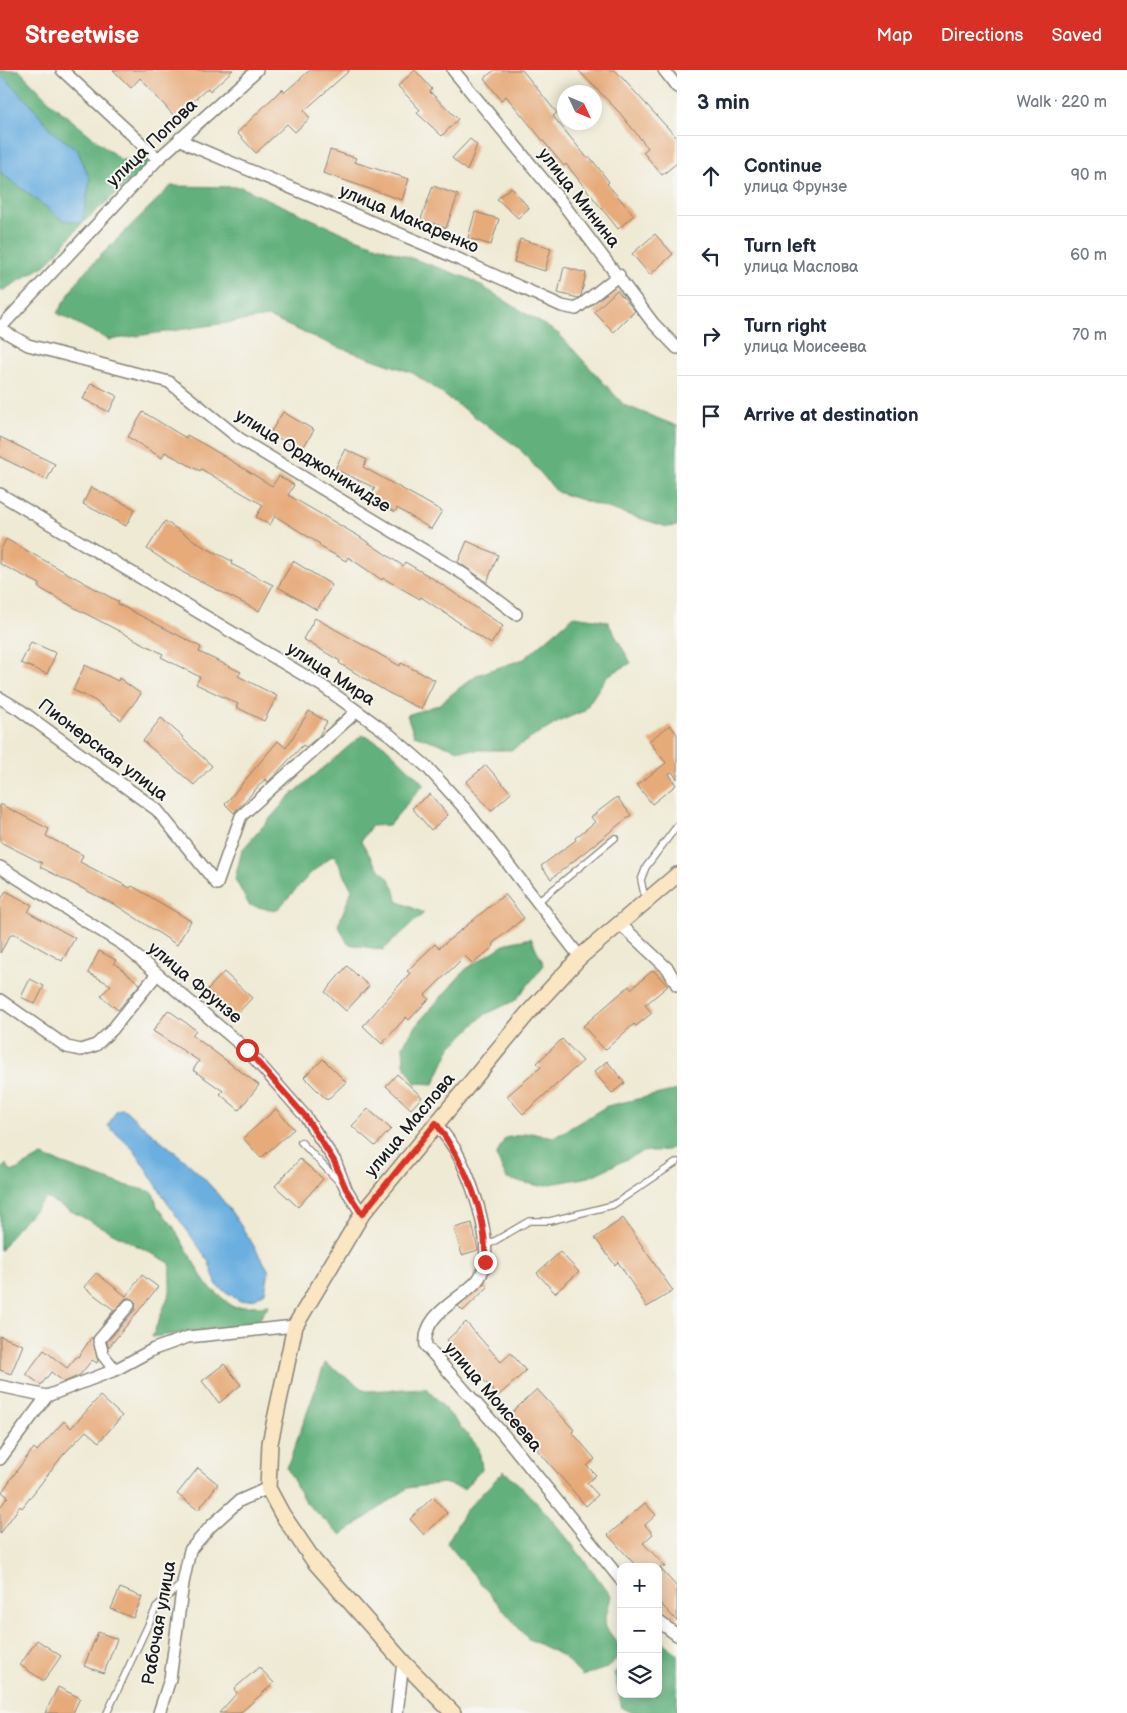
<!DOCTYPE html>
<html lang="en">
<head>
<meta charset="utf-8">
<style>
	body { margin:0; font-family:"Balsamiq Sans",sans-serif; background:#f6f6f7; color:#1f2937 }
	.controls { position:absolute; right:15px; bottom:15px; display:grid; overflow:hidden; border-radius:10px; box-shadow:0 2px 12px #0003 }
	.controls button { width:45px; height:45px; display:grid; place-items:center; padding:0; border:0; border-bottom:1px solid #e0e1e3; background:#fff; color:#1f2937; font:25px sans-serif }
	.compass { position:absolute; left:557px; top:15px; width:45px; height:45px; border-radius:50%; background:#fff; box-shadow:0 2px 12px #0003; rotate:134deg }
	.stop { position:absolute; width:15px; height:15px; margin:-11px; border:4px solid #d93025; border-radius:50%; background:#fff }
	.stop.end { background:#d93025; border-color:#fff; box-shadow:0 1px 5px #0008 }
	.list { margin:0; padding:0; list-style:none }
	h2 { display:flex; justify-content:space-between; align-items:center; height:65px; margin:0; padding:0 20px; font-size:21px }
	h2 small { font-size:16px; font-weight:400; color:#747a83 }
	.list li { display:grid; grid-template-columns:32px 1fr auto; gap:15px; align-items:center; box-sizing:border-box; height:80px; padding:0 20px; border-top:1px solid #e0e1e3 }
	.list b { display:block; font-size:19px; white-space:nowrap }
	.list p { margin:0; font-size:16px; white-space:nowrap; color:#747a83 }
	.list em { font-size:16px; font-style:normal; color:#747a83 }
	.icon { flex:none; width:28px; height:28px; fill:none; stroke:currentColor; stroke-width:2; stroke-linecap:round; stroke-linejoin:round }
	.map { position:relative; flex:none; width:677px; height:1643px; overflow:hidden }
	header { display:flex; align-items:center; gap:30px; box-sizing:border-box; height:70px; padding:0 25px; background:#d93025; color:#fff }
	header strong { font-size:24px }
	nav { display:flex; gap:28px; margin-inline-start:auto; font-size:18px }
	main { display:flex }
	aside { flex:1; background:#fff }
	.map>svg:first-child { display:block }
	.forest { fill:#62b17c; stroke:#3f664c }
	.water { fill:#6aafe0; stroke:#43667e }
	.building { fill:#e7aa79 }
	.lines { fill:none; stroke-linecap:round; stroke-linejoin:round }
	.service-casing { stroke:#868378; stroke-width:8 }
	.minor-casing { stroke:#868378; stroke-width:14 }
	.secondary-casing { stroke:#868378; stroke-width:18 }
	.service { stroke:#fff; stroke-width:5.5 }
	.minor { stroke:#fff; stroke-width:11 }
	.secondary { stroke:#fbe6c4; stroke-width:15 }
	.route { stroke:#d93025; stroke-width:6 }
	.labels { text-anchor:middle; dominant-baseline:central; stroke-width:4; stroke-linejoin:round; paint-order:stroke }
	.street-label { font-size:18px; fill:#1c1c1c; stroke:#f6f6f2 }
</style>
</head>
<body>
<header>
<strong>Streetwise</strong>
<nav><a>Map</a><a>Directions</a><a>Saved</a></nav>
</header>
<main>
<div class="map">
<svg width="677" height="1643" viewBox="0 0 677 1643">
	<rect width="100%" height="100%" fill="#f6f6f2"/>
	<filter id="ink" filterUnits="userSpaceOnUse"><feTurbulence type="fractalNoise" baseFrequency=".02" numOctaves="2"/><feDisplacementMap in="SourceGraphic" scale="10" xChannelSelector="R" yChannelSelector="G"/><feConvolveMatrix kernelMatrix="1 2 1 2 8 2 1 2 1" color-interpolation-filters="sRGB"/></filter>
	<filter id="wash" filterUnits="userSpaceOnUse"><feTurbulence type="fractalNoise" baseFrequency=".0096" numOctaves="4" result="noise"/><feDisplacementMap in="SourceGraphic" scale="20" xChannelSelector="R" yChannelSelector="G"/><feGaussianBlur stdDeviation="1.12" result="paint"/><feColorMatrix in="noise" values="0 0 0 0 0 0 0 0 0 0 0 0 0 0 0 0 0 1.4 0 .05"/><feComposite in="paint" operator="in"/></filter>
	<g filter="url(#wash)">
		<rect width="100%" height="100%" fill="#efead4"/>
		<path class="forest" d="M 0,0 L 19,0 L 54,36 L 121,90 L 155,90 L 82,153 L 46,195 L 0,222 Z
			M 171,116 L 241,117 L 347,165 L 470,209 L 559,264 L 624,335 L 677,356 L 677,456 L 667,457 L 557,422 L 519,378 L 413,303 L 335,276 L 268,247 L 109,270 L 57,243 L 82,204 Z
			M 574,546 L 607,551 L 631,593 L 607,606 L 584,641 L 562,650 L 511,680 L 459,680 L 414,665 L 407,645 L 438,635 L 476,605 L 524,589 Z
			M 362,665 L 384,675 L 424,714 L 389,755 L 371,756 L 361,771 C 366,778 370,788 376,795 C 389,809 394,811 397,831 L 424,843 L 383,880 L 348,874 L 338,855 L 352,820 L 334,784 L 311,803 L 276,841 L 249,835 L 235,809 L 242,780 L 289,727 Z
			M 531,868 L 544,895 L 516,930 L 484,945 L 451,977 L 434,1014 L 415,1013 L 404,994 L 403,975 L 418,953 L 466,899 L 507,873 Z
			M 677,1020 L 677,1076 L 667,1080 L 642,1082 L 589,1107 L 540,1116 L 507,1109 L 496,1086 L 505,1068 L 530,1063 L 555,1067 L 607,1036 Z
			M 42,1086 L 113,1112 L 153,1122 L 157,1136 L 173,1156 L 206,1214 L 233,1237 L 269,1235 L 257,1253 L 152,1267 L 170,1222 L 170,1193 L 46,1128 L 15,1160 L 0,1181 L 0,1102 L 6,1094 L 12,1102 Z
			M 325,1293 L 366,1321 L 427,1318 L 479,1378 L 482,1399 L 464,1419 L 443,1413 L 408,1418 L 341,1465 L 305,1432 L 287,1398 Z
			M 504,1401 C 546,1437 578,1482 611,1526 L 604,1555 L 621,1578 L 621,1585 L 607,1598 L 582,1606 L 563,1586 L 527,1568 L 447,1473 L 465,1441 Z
			M 658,1568 L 677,1584 L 677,1643 L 632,1643 L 622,1638 L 614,1603 L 621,1597 L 621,1624 L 658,1624 Z"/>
		<path class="water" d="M 0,3 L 32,36 L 55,64 L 77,79 L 90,110 L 82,153 L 63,150 L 0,102 Z
			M 123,1038 C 144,1058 168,1075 190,1095 C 223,1124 247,1164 269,1201 L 265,1222 L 254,1229 L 240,1231 L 217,1216 L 208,1190 L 171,1138 L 134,1080 L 108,1056 L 116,1041 Z"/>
		<g id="blocks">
			<path class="building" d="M 113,0 L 233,0 L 210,21 L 208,18 L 175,47 L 140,8 L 131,18 Z
				M 310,0 L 350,0 L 304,41 L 310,48 L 295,62 L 287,54 L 256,83 L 237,63 L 282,19 L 285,22 Z
				M 415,0 L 432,19 L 430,22 L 458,49 L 442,66 L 417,43 L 420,40 L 398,16 Z
				M 495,0 L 522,0 L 557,43 L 553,46 L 588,89 L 590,87 L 609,112 L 607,114 L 634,145 L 618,159 L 566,94 L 564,96 L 506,26 L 501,30 L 484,8 Z
				M 578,0 L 615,0 L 677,68 L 677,93 L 662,105 L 643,82 L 648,78 L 619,42 Z
				M 470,69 L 477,75 L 467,101 L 452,88 Z
				M 330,80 L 356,88 L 354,92 L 409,109 L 402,130 L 323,103 Z
				M 433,116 L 458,125 L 446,158 L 421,149 Z
				M 511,117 L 529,138 L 518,148 L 497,129 Z
				M 475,142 L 499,149 L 491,175 L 468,168 Z
				M 655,164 L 673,184 L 650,205 L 632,184 Z
				M 520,169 L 551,178 L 545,201 L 514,192 Z
				M 564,197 L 586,203 L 581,226 L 578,228 L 558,223 Z
				M 617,220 L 635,241 L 614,262 L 594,242 Z
				M 91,313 L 117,326 L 109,342 L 83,329 Z
				M 143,342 L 186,368 L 187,365 L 212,379 L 272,416 L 279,406 L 294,415 L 288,425 L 360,467 L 403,496 L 405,492 L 432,508 L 503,556 L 491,574 L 421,527 L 420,529 L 383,508 L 382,510 L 348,487 L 346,491 L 319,476 L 320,474 L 275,446 L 270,455 L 256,447 L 263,435 L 201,399 L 200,401 L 165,382 L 162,388 L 128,367 Z
				M 283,342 L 314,360 L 301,381 L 270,363 Z
				M 0,367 L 55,394 L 47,410 L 0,387 Z
				M 345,379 L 367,390 L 363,397 L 442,441 L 431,459 L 397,438 L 395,442 L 369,428 L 375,418 L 335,399 Z
				M 91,417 L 135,439 L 126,456 L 83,434 Z
				M 165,451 L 204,477 L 232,491 L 231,494 L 273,515 L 259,541 L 184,503 L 147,479 Z
				M 6,469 L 119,532 L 118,534 L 201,577 L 199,582 L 241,602 L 238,606 L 277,626 L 264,651 L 236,637 L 238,634 L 196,614 L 200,607 L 161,587 L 163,584 L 75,538 L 38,517 L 40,514 L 0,494 L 0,481 Z
				M 467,471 L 498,485 L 487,512 L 458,492 Z
				M 293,491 L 332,515 L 317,540 L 278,517 Z
				M 315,548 L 400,596 L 401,593 L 435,610 L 421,639 L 387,622 L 339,593 L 340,591 L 303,569 Z
				M 31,572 L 56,583 L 47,604 L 21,593 Z
				M 85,595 L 118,611 L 119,608 L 141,624 L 121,650 L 94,630 L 73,620 Z
				M 309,641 L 327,652 L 318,667 L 306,677 L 303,675 L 268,712 L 265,709 L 234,743 L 225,734 L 278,671 L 286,678 Z
				M 161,648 L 183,667 L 182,668 L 212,696 L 194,715 L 143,671 Z
				M 670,655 L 677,664 L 677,709 L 672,702 L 669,704 L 676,715 L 652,734 L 637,715 L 666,693 L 649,671 Z
				M 486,695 L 511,723 L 491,741 L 466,712 Z
				M 430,724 L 448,745 L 431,760 L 412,738 Z
				M 617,727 L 631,745 L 551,809 L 541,796 L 576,770 L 575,768 L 595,752 L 591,747 Z
				M 0,734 L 49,759 L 46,766 L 83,785 L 80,792 L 130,818 L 132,816 L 191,851 L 177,875 L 119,837 L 40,797 L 42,793 L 0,772 Z
				M 6,821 L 32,835 L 28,842 L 75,868 L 62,891 L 15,864 L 11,864 L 0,883 L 0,831 Z
				M 505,824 L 524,848 L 493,873 L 494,876 L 473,894 L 465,886 L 425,925 L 429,929 L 409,950 L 406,947 L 382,974 L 363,956 L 410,903 L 407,901 L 435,874 L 439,878 Z
				M 99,881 L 116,890 L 114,893 L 140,914 L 118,940 L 101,926 L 111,915 L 88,903 Z
				M 347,896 L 369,916 L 346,941 L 325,922 Z
				M 653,900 L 668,916 L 645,935 L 652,943 L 636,956 L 634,954 L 605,980 L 583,956 L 629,916 L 631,919 Z
				M 224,902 L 252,928 L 235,946 L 207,920 Z
				M 30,909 L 44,916 L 35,934 L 21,927 Z
				M 168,940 L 196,960 L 192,965 L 259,1015 L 239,1040 L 220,1024 L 223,1021 L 193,1000 L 199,991 L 153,961 Z
				M 562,969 L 583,991 L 523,1044 L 507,1026 L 541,997 L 537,993 Z
				M 323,989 L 346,1012 L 327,1030 L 304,1007 Z
				M 607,991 L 625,1013 L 612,1023 L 594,1002 Z
				M 397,1004 L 422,1027 L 411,1039 L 386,1016 Z
				M 276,1039 L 294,1059 L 261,1088 L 243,1068 Z
				M 368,1039 L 391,1059 L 375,1076 L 352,1056 Z
				M 300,1089 L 323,1109 L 298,1137 L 275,1116 Z
				M 623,1148 L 673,1221 L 647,1237 L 618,1192 L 615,1195 L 595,1168 Z
				M 472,1153 L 478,1180 L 462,1185 L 454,1158 Z
				M 560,1182 L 579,1202 L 555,1223 L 537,1203 Z
				M 96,1203 L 126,1226 L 142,1205 L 158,1217 L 109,1277 L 107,1272 L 135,1240 L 136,1233 L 131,1228 L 126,1228 L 102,1255 L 114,1240 L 84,1217 Z
				M 484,1213 L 488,1217 L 463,1241 L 458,1236 Z
				M 466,1252 L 501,1292 L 511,1283 L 526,1301 L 498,1326 L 447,1270 Z
				M 0,1266 L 23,1275 L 11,1304 L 0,1300 Z
				M 92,1267 L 98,1291 L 97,1293 L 92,1290 L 80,1305 L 64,1312 L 51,1302 L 41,1315 L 26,1304 L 44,1280 L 67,1298 L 77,1286 L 78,1287 Z
				M 224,1294 L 241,1315 L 219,1333 L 202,1311 Z
				M 537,1319 L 574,1360 L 572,1362 L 595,1389 L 587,1396 L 596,1405 L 587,1413 L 598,1425 L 586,1436 L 522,1362 L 519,1365 L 505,1349 Z
				M 100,1326 L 122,1346 L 99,1372 L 86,1361 L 63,1385 L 22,1438 L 20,1436 L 0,1464 L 0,1437 L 8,1427 L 2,1422 L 20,1396 L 34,1378 L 37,1381 L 64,1351 L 71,1358 Z
				M 198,1398 L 218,1414 L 198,1440 L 177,1424 Z
				M 433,1427 L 447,1443 L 424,1465 L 410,1449 Z
				M 645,1433 L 656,1445 L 645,1455 L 653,1464 L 643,1473 L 666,1497 L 659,1497 L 677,1517 L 677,1551 L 658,1531 L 658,1497 L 637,1497 L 608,1465 Z
				M 120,1518 L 142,1527 L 133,1548 L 111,1539 Z
				M 98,1562 L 117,1569 L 104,1603 L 84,1596 Z
				M 37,1570 L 61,1586 L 44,1611 L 20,1595 Z
				M 259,1597 L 274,1613 L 240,1643 L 219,1643 L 237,1623 L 234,1619 Z
				M 58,1617 L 80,1628 L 73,1643 L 45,1643 Z"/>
		</g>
	</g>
	<g filter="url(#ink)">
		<use href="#blocks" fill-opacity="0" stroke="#868378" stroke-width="1"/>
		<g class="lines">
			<defs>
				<path id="service" d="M 645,829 L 641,810 L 646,797 L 677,756
					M 539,831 L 615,768
					M 301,1072 L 341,1114
					M 486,1176 L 529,1151 L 550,1151 L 613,1135 L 677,1092
					M 107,1643 L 156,1538 L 181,1514"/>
				<path id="minor" d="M 62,0 L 158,89
					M 453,0 L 560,130 L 653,253 L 677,278
					M 664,0 L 677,17
					M 180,68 L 190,75 L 445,183 L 562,236 L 576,239 L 619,205
					M 0,258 L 158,89 L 257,0
					M 0,259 L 28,275 L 169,312 L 240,369 L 465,505 L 516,544
					M 0,424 L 324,617 L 390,665 L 427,697 L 467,741 L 580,887
					M 0,628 L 20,640 L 157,740 L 217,814
					M 0,797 L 122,874 L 247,980 L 305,1046 L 335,1091 L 346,1119 L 362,1144
					M 217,814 L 241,746 L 357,641
					M 619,853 L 668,899 L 677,915
					M 0,930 L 67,977 L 81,980 L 96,975 L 112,960 L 157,904
					M 436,1053 C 442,1062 450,1071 456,1081 C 471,1108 500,1184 477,1211 C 458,1232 422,1244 426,1276 L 503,1364 L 621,1510
					M 115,1300 L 103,1285 L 99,1270 L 129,1235
					M 0,1316 L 47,1326 L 115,1300 L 154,1279 L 188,1267 L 295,1256
					M 0,1389 L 47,1326
					M 658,1551 L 677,1565
					M 159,1643 L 170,1609 L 183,1513 L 190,1480 L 211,1456 L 239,1431 L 268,1418
					M 397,1643 L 403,1592"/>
				<path id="secondary" d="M 453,1643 L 403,1592 L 314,1491 L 282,1444 L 268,1418 L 270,1373 L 295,1256 L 362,1144 L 528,943 L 580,887 L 677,805"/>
			</defs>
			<use href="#service" class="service-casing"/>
			<use href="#minor" class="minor-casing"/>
			<use href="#secondary" class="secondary-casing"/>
			<use href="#service" class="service"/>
			<use href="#minor" class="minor"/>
			<use href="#secondary" class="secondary"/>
		</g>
	</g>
	<g class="lines" filter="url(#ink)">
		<path class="route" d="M 247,980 L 305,1046 L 334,1091 L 346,1119 L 362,1144 L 436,1053 C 464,1094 488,1141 485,1192"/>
	</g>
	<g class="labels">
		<g class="street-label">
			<text transform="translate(152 73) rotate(-44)">улица Попова</text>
			<text transform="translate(579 128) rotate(52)">улица Минина</text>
			<text transform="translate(409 149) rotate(23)">улица Макаренко</text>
			<text transform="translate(313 391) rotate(32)">улица Орджоникидзе</text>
			<text transform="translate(331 604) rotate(33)">улица Мира</text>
			<text transform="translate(103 680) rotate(37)">Пионерская улица</text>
			<text transform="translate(195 913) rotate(40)">улица Фрунзе</text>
			<text transform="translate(410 1055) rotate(-50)">улица Маслова</text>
			<text transform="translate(493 1327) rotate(49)">улица Моисеева</text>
			<text transform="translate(159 1553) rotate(-80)">Рабочая улица</text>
		</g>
	</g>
</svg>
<div class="controls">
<button>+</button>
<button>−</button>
<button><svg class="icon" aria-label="layers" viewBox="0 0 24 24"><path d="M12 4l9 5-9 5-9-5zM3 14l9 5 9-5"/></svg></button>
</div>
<svg class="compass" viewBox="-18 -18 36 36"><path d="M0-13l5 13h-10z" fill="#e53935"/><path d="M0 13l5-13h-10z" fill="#747a83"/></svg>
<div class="stop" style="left:247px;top:980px"></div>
<div class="stop end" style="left:485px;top:1192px"></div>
</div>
<aside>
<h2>3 min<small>Walk · 220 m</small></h2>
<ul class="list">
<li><svg class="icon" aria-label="ahead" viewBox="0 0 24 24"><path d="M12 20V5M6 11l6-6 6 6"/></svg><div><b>Continue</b><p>улица Фрунзе</p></div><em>90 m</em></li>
<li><svg class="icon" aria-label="left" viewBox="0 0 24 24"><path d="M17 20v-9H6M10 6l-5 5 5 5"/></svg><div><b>Turn left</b><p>улица Маслова</p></div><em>60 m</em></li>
<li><svg class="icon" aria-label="right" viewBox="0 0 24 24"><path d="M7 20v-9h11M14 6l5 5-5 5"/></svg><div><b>Turn right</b><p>улица Моисеева</p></div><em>70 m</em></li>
<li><svg class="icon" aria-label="arrive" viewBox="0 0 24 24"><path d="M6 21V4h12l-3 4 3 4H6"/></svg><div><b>Arrive at destination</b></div></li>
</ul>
</aside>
</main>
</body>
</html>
